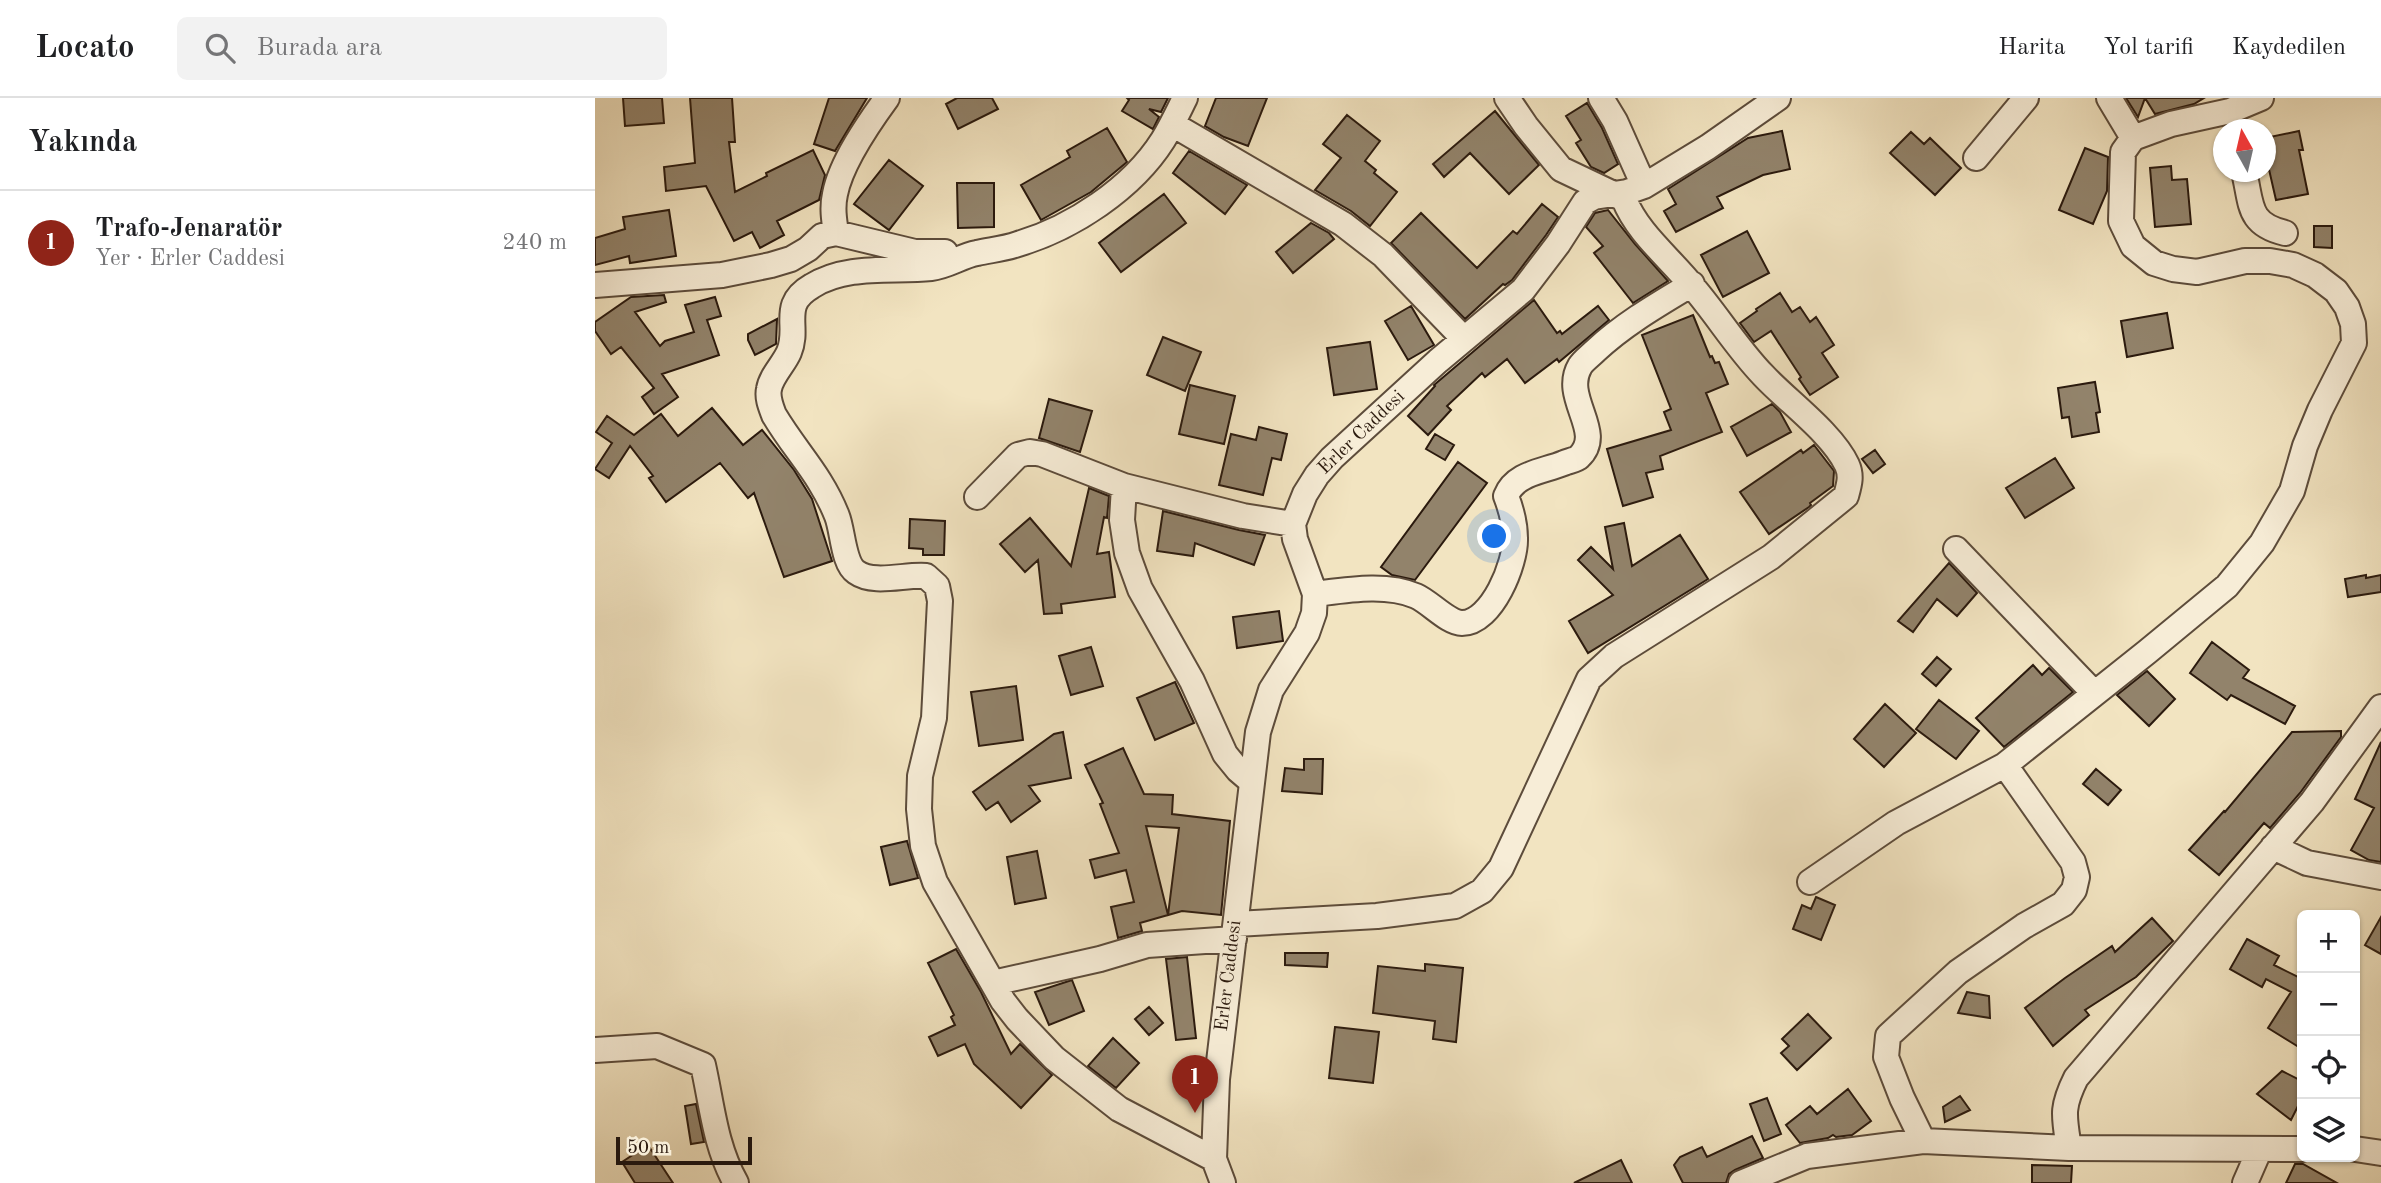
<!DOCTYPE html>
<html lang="tr">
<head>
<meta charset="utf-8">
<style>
	body { margin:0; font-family:"Old Standard TT",serif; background:#f2f2f2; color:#202124 }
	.controls { position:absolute; right:21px; bottom:21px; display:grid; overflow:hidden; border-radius:10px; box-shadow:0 2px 5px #0004 }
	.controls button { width:63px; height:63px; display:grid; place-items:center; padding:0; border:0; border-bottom:2px solid #e0e0e0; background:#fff; color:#202124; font:35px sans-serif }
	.compass { position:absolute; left:1618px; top:21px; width:63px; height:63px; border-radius:50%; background:#fff; box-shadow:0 2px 5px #0004; rotate:352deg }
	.scale { position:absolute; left:21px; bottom:18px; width:136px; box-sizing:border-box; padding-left:7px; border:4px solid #2b1a0e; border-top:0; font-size:19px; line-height:24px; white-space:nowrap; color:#2b1a0e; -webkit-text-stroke:5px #f7edd7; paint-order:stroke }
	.you { position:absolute; left:900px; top:439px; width:24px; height:24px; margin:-18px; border:5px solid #fff; border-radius:50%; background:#1a73e8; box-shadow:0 0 0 10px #1a73e833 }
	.badge { display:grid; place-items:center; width:46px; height:46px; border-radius:50%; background:#8f2418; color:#fff; font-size:23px; font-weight:700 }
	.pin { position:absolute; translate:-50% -58px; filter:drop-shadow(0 2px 4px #0008) }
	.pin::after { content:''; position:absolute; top:37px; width:24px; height:21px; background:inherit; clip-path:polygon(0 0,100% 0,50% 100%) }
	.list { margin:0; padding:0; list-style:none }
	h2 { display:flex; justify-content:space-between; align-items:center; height:91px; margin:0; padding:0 28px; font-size:30px }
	h2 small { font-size:23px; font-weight:400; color:#757577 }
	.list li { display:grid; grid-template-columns:46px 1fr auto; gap:21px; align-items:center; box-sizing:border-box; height:105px; padding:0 28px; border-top:2px solid #e0e0e0 }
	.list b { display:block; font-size:26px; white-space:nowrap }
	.list p { margin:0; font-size:23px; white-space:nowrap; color:#757577 }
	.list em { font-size:23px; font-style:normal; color:#757577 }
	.icon { flex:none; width:38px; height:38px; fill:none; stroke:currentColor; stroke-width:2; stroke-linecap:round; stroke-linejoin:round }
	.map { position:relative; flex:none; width:1786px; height:1085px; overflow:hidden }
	header { display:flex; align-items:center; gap:42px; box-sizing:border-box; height:98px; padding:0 35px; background:#fff; border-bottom:2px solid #e0e0e0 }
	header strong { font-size:33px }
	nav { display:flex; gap:38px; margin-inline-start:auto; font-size:24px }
	.search { width:490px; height:63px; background:#f2f2f2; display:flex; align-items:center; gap:18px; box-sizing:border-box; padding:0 24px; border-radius:10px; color:#757577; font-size:26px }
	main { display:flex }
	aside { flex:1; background:#fff }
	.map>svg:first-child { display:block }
	.building { fill:#92836b; stroke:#2b1a0e; stroke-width:2 }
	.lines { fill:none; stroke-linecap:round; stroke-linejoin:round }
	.minor-casing { stroke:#5d4c3b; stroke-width:28 }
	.minor { stroke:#f7edd7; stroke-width:24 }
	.labels { text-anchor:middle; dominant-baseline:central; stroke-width:5; stroke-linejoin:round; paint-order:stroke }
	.street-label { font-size:19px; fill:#2b1a0e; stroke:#f7edd7 }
</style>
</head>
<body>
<header>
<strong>Locato</strong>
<div class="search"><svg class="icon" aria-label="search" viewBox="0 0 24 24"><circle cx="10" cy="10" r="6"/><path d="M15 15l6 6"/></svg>Burada ara</div>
<nav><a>Harita</a><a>Yol tarifi</a><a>Kaydedilen</a></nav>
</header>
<main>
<aside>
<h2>Yakında<small></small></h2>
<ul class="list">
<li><span class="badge">1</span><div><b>Trafo-Jenaratör</b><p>Yer · Erler Caddesi</p></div><em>240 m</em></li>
</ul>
</aside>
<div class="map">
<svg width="1786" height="1085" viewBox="0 0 1786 1085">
	<rect width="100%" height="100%" fill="#f2e4c1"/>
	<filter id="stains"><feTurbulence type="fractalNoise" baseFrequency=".00286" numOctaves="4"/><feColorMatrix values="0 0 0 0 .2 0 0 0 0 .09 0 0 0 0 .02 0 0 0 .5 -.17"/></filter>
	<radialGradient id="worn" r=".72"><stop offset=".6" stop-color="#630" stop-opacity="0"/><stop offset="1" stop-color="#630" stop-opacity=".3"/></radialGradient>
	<path class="building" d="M 28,0 L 67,0 L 69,25 L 30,28 Z
		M 95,0 L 137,0 L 140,44 L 134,44 L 140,94 L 172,78 L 171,75 L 218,52 L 230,77 L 224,102 L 182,123 L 189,137 L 165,150 L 157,134 L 139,143 L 111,88 L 71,93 L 69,69 L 100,65 Z
		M 234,0 L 272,0 L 240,53 L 219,46 Z
		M 362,0 L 397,0 L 403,11 L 363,31 L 351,6 Z
		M 532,0 L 573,0 L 566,14 L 554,11 L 564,19 L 558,31 L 527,13 L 534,2 Z
		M 621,0 L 672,0 L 653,48 L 629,39 L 610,28 Z
		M 1531,0 L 1550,0 L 1543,19 Z
		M 1550,0 L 1609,0 L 1599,6 L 1560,16 Z
		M 992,5 L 1007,30 L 1023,66 L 1009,75 L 996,69 L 981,45 L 986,42 L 971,18 Z
		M 900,13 L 944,67 L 914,96 L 875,55 L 849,79 L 838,66 Z
		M 752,17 L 785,43 L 770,63 L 781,72 L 779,75 L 802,94 L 775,128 L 756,113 L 720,92 L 746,60 L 728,46 Z
		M 512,30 L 532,64 L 496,94 L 446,122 L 426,87 L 475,59 L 472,53 Z
		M 1187,33 L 1195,71 L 1168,77 L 1122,99 L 1128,110 L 1081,134 L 1069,113 L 1081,106 L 1073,91 L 1153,40 Z
		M 1704,33 L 1708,52 L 1704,52 L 1713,96 L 1681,102 L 1670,54 L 1670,40 Z
		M 1316,34 L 1329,46 L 1335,40 L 1366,70 L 1340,97 L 1295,55 Z
		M 1490,50 L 1513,59 L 1512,93 L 1498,126 L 1464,112 Z
		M 594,53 L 652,87 L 630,116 L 578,75 Z
		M 294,62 L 328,88 L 294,132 L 259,106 Z
		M 1576,68 L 1577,82 L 1592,81 L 1596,126 L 1560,129 L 1555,70 Z
		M 362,85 L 399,85 L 399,129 L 363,130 Z
		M 569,96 L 591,125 L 526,174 L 504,145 Z
		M 947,106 L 963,119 L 951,137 L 917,182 L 910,187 L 908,186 L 870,221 L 796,145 L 826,115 L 882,170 L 918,133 L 922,136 Z
		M 74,112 L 81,158 L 35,165 L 34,158 L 0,167 L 0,140 L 30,131 L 28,119 Z
		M 1013,112 L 1040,146 L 1073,183 L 1038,205 L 999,155 L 1008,148 L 991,129 L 1000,115 Z
		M 716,125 L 734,135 L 739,141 L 698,175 L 681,154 Z
		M 1719,128 L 1737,128 L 1737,150 L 1719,149 Z
		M 1152,133 L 1174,175 L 1128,199 L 1106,157 Z
		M 1185,195 L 1197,214 L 1205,209 L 1215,224 L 1221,219 L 1239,247 L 1227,255 L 1243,279 L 1215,297 L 1204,281 L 1206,279 L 1176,233 L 1159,244 L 1145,225 L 1162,213 L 1161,211 Z
		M 69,197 L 71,204 L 40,214 L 65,248 L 70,243 L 99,234 L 90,207 L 120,199 L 126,218 L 112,222 L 124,257 L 67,276 L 83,299 L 59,316 L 47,299 L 59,290 L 26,249 L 16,256 L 0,233 L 0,224 L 36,199 Z
		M 939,202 L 962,235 L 965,233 L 967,236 L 1003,208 L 1014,222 L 964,264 L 962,261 L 930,285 L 912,261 L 890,279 L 887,275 L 852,308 L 856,312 L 833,337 L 813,318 L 840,288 L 839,287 Z
		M 816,208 L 839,247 L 813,262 L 790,223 Z
		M 1572,215 L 1578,250 L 1532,259 L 1526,223 Z
		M 1098,217 L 1115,259 L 1117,258 L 1120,265 L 1124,264 L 1133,286 L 1111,295 L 1127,334 L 1065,358 L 1068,371 L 1051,375 L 1058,399 L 1028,408 L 1012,351 L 1076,332 L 1069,314 L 1076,311 L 1047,237 Z
		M 182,221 L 181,246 L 160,257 L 153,242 L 153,236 Z
		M 568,239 L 606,254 L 590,293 L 552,277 Z
		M 775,244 L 782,291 L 739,297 L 732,250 Z
		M 1500,284 L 1505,314 L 1501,315 L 1504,334 L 1477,339 L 1474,319 L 1467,320 L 1463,290 Z
		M 595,287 L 640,298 L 629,346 L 584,336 Z
		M 454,301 L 497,313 L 485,354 L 444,340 Z
		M 1177,306 L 1185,314 L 1196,334 L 1152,358 L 1136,329 Z
		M 117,310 L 148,347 L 167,332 L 199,372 L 217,401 L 237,463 L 189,479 L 159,395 L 153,400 L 125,365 L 71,404 L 54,380 L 58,378 L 35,348 L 14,380 L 0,371 L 17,345 L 1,334 L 12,318 L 39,337 L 66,316 L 83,338 Z
		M 664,329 L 692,336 L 686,362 L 677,360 L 668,397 L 624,387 L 636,336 L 661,342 Z
		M 840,336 L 859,347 L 850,362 L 831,351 Z
		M 1219,347 L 1239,373 L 1238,388 L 1215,405 L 1216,407 L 1214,409 L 1174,436 L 1145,394 L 1206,352 L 1208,355 Z
		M 1280,352 L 1290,366 L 1278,375 L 1267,361 Z
		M 1460,360 L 1479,390 L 1430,420 L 1411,390 Z
		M 863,364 L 892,385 L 820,482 L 797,477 L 786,469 Z
		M 494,390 L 514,398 L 512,420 L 509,419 L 502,456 L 514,454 L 520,499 L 466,506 L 467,515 L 449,516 L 443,462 L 430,474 L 405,446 L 435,420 L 476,468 Z
		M 568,413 L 644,432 L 670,437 L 659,467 L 600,445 L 598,458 L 562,453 Z
		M 315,421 L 350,423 L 349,457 L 328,457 L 328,451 L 314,450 Z
		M 1029,425 L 1037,468 L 1085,437 L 1113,481 L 993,555 L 974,523 L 1018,497 L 983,462 L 996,449 L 1018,471 L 1010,429 Z
		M 1354,465 L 1382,495 L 1362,518 L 1342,501 L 1318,534 L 1303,523 Z
		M 1771,477 L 1771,480 L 1786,477 L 1786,494 L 1753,499 L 1750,481 Z
		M 684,513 L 688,543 L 642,550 L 638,519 Z
		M 1617,544 L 1654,572 L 1648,580 L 1700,608 L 1690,626 L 1636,597 L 1632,602 L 1595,575 Z
		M 496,549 L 508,588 L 476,597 L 464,558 Z
		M 1342,559 L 1356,571 L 1341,588 L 1327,576 Z
		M 1438,567 L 1447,577 L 1454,570 L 1478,594 L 1409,649 L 1381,620 Z
		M 1552,573 L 1580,601 L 1554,628 L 1522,597 Z
		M 580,584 L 599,625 L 560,642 L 542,600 Z
		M 421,588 L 428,642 L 384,648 L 376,594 Z
		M 1344,602 L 1384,633 L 1361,661 L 1321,631 Z
		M 1290,606 L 1321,635 L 1289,669 L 1259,641 Z
		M 1746,633 L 1746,639 L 1705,695 L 1675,730 L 1669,725 L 1624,777 L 1594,752 L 1629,713 L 1630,714 L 1697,634 Z
		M 468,634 L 476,680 L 434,688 L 445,703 L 416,724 L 403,704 L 391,712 L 378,694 L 459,636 Z
		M 1786,644 L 1786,764 L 1774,762 L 1756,752 L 1779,710 L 1760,701 Z
		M 528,650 L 549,696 L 578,697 L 577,716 L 635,723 L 626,817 L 587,813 L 573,817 L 584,730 L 551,728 L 573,817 L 545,825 L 547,833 L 523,840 L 516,809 L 539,804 L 531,772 L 500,780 L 495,762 L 524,755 L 505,706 L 508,705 L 490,667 Z
		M 709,661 L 728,661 L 727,696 L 687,693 L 690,670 L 709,672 Z
		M 1501,671 L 1526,692 L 1513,707 L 1488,686 Z
		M 312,743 L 323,780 L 295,787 L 286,749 Z
		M 442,753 L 451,800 L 420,806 L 412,759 Z
		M 1221,799 L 1240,807 L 1226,842 L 1198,831 L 1207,807 L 1216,811 Z
		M 1786,819 L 1786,856 L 1770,847 Z
		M 1557,820 L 1578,843 L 1541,879 L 1490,912 L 1494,917 L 1458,948 L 1430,910 L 1470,880 L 1517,848 L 1520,854 Z
		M 1652,841 L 1684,858 L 1679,867 L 1705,880 L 1707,876 L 1707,951 L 1673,930 L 1696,894 L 1671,881 L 1667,889 L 1635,871 Z
		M 361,851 L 386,894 L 416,956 L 425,946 L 457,977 L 426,1010 L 379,966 L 370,946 L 343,958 L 334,939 L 360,927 L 356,919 L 359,917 L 333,865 Z
		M 690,855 L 733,855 L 732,869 L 690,867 Z
		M 592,859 L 601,940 L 581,942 L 571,861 Z
		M 830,866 L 868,870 L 861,944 L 838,941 L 840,923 L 778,915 L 783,868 L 830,873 Z
		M 477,882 L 489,913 L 454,927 L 440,894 Z
		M 1372,894 L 1394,898 L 1395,920 L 1363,915 Z
		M 554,909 L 568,925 L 554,937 L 540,921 Z
		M 1213,916 L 1236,940 L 1202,972 L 1186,955 L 1194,948 L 1187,941 Z
		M 740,929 L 784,934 L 778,985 L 734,980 Z
		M 518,940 L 544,965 L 521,990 L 493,968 Z
		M 1687,973 L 1707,983 L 1707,1000 L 1696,1022 L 1662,996 Z
		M 1253,991 L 1276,1023 L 1257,1037 L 1241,1039 L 1238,1037 L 1233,1040 L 1205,1045 L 1191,1027 L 1215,1008 L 1222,1016 Z
		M 1365,998 L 1375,1012 L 1350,1024 L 1348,1009 Z
		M 1172,1000 L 1186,1036 L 1169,1043 L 1155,1006 Z
		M 101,1006 L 109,1044 L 96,1046 L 90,1008 Z
		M 1157,1038 L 1168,1060 L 1140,1072 L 1134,1076 L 1131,1085 L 1088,1085 L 1079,1067 L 1085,1059 L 1107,1049 L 1112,1059 Z
		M 53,1047 L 78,1085 L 40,1085 L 27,1064 Z
		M 1026,1062 L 1037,1085 L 979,1085 Z
		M 1700,1066 L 1708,1066 L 1742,1085 L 1691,1085 Z
		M 1437,1067 L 1477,1068 L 1476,1085 L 1437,1085 Z"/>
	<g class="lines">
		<defs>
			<path id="minor" d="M 590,0 C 583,14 576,29 568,42 C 537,91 477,130 423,146 C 409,151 395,152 382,155 C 366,158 353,168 336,170 C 297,174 252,166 217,188 C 184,207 205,228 194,254 C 189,266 176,278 174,291 C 172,300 176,309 179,317 C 201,354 226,377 242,418 C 248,433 248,465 261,474 C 279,487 310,476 331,478 L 342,488 L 345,503 L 339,620 L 325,678 L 324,711 L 328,748 L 340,784 L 408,903 L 422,921 L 459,960 L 524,1011 L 619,1061
				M 1006,0 L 1020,23 L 1049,88
				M 1514,0 L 1538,40
				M 577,26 L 748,126 L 788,157 L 869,241
				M 1381,60 L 1431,0
				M 1649,74 C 1657,106 1652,126 1690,135
				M 241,135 C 239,122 237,109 240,96 C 246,65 273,26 292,0
				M 0,187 L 127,177 L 176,167 L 196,161 L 213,151 L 227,138 L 241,135 L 320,154 L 350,154
				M 529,388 L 527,422 L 532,455 L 545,491 L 597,583 L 630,656 L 643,672 L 657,684
				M 382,399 L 423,357 L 435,354 L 447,356 L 529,388 L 648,418 L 698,426
				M 1361,451 L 1499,595
				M 720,496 C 752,492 791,485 821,498 C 835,504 853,525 867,525 C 897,525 921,465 920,440 C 920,426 916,411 911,398 C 920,375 947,374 969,365 C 973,363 981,362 984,359 C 1011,334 966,300 985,268 C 988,263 995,258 1000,253 C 1029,226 1062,207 1097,186
				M 1678,749 L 1712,765 L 1786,779
				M 1215,784 L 1301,725 L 1410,667 L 1552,554 L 1632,488 L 1667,445 L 1697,393 L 1710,348 L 1725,312 L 1759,245 L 1758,226 L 1752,209 L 1741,193 L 1720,177 L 1698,167 L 1675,163 L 1650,163 L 1602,174 L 1578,171 L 1559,165 L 1538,148 L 1526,123 L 1528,54 L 1538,40 L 1576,26 L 1635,13 L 1666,0
				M 641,826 L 782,818 L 860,808 L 887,793 L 906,770 L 994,581 L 1019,558 L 1176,459 L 1251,398 C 1254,387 1257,378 1252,367 C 1237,335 1192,303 1168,277 C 1142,250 1122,217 1098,189 C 1075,160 1043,136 1029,101 L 966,71 L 931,28 L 912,0
				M 398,885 L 505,861 L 552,847 L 639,841
				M 0,952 L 62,948 L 108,967 C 117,1007 120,1048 141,1085
				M 1328,1043 L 1307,1000 L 1291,959 L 1293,938 L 1363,874 L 1429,828 L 1468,806 L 1479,792 L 1482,779 L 1478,764 L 1410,667
				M 1474,1050 C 1469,1018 1466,1010 1481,980 L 1717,704 L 1786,609
				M 1760,1051 L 1786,1055
				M 628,1085 L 619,1061 L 622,981 L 663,634 L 676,592 L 712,535 L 719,515 L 720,496 L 700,441 L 698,426 L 710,396 L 722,377 L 737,360 L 843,263 L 928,192 L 963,146 L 990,104 L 999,99 L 1032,94 L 1049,88 L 1113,49 L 1183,0
				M 1146,1085 L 1212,1058 L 1328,1043 L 1474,1050 L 1707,1051
				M 1650,1085 L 1664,1053"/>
		</defs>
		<use href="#minor" class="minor-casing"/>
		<use href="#minor" class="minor"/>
	</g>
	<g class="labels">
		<g class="street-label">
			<text transform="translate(767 335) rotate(-44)">Erler Caddesi</text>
			<text transform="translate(634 878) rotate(-83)">Erler Caddesi</text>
		</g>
	</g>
	<rect width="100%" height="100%" filter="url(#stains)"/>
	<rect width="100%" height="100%" fill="url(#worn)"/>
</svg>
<div class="controls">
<button>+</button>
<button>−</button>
<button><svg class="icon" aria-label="locate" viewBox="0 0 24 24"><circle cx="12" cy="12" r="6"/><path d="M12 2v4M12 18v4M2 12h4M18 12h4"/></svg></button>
<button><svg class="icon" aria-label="layers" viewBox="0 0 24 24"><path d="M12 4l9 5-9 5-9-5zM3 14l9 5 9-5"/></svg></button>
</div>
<svg class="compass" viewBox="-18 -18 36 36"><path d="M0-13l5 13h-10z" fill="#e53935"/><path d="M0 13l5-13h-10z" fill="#757577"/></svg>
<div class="scale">50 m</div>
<div class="you"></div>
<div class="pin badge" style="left:600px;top:1015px">1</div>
</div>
</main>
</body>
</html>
